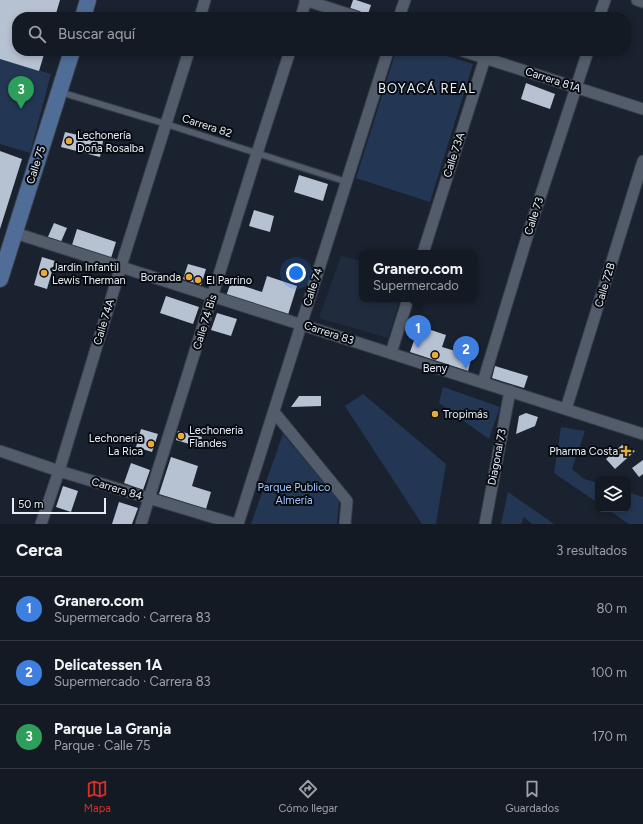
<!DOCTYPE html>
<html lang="es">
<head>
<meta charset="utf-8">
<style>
	body { margin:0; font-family:Figtree,sans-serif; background:#212730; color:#f1f3f6 }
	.controls { position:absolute; right:12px; bottom:12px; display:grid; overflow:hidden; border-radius:8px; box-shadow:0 2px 6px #0003 }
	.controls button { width:36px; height:36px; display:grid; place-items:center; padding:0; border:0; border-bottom:1px solid #333841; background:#141a23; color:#f1f3f6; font:20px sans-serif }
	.scale { position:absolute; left:12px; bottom:10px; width:94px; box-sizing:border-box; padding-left:4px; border:2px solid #e7edf6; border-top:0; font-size:11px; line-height:14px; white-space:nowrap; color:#e7edf6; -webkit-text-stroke:3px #080c11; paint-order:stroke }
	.you { position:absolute; left:296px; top:273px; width:14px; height:14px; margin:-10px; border:3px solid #fff; border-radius:50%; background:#1a73e8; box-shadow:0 0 0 6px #1a73e833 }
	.badge { display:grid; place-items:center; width:26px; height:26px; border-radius:50%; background:#d93025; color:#fff; font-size:13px; font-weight:700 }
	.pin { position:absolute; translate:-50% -33px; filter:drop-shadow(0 1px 2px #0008) }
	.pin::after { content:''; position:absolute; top:21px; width:14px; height:12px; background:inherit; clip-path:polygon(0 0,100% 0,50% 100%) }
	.popup { position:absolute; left:359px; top:250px; width:118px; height:52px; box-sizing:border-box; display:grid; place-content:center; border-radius:8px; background:#141a23; filter:drop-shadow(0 1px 3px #0005); font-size:13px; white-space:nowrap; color:#9da1a6 }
	.popup b { font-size:15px; color:#f1f3f6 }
	.popup::after { content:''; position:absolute; left:50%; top:100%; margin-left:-8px; border:8px solid transparent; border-top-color:#141a23 }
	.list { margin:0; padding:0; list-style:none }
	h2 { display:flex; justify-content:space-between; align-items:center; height:52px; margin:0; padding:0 16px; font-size:17px }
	h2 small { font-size:13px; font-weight:400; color:#9da1a6 }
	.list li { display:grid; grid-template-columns:26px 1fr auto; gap:12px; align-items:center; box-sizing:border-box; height:64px; padding:0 16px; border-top:1px solid #333841 }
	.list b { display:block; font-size:15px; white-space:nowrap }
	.list p { margin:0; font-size:13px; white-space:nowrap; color:#9da1a6 }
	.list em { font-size:13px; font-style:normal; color:#9da1a6 }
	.icon { flex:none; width:22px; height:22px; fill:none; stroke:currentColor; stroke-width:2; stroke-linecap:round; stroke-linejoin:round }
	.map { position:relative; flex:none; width:643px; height:524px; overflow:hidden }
	.search { position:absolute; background:#141a23; box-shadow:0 2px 6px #0003; left:12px; right:12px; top:12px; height:44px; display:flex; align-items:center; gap:10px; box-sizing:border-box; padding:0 14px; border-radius:16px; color:#9da1a6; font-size:15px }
	.sheet { height:244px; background:#141a23 }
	nav { display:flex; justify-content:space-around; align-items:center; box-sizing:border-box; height:56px; border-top:1px solid #333841; background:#141a23; font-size:11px; color:#9da1a6 }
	nav a { display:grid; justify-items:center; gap:2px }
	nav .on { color:#d93025 }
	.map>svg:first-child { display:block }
	.built { fill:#202c3e }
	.green { fill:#233754 }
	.building { fill:#b6c1d2 }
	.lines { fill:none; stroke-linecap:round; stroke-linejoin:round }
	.lane-casing { stroke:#373d48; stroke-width:8 }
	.street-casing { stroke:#373d48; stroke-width:13 }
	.secondary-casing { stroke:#373d48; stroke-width:18 }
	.lane { stroke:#525c6b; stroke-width:5.5 }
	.street { stroke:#525c6b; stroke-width:11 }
	.secondary { stroke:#506d97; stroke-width:16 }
	.poi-dot { fill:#e9ab38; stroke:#080c11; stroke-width:1.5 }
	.labels { text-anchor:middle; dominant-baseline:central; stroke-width:4; stroke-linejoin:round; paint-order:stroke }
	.street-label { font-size:11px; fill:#e7edf6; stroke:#080c11 }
	.poi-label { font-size:11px; fill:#e7edf6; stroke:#080c11; text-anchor:start }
	.park-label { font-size:11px; fill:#9dc3fc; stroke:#080c11 }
	.quarter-label { font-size:13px; letter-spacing:1px; fill:#e7edf6; stroke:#080c11 }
</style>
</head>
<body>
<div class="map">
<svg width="643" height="524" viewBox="0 0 643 524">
	<rect width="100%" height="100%" fill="#1a222f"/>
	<path class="built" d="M 341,256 L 362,261 L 362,299 L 400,299 L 388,338 L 319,318 Z"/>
	<path class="green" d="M 396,51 L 432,51 L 473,64 L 430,202 L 356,178 Z
		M 0,59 L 51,74 L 30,153 L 0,144 Z
		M 443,387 L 500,407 L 489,439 L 439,403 Z
		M 363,394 L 446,464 L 436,523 L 438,524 L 422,524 L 345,406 Z
		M 561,427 L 585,431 L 572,469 L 584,479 L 598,483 L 598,503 L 554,473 Z
		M 283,434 L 339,501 L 337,524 L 251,524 Z
		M 508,492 L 554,524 L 532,524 L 524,517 L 521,524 L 501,524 Z
		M 628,492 L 643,497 L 643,524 L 629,524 L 607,509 L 628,509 Z"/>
	<path class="building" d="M 0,0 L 60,0 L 55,17 L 17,17 L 17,51 L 45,51 L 39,71 L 0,59 Z
		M 353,0 L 356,0 L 371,5 L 367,17 L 363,17 L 349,12 Z
		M 357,51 L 373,51 L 372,56 Z
		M 526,83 L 555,94 L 550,109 L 521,99 Z
		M 65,132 L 103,141 L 100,157 L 61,147 Z
		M 0,151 L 22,159 L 0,229 Z
		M 299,175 L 328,184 L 323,201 L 294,192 Z
		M 254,210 L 274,216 L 270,232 L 249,226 Z
		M 54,223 L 67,228 L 60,244 L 47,239 Z
		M 77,229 L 116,242 L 111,258 L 72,245 Z
		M 42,257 L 55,261 L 47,289 L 34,285 Z
		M 188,264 L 206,269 L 201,285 L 183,279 Z
		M 267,276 L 297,286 L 287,318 L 225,299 L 231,282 L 262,292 Z
		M 166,296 L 199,307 L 193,324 L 160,313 Z
		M 217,313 L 237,319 L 231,336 L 211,330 Z
		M 419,326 L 446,335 L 442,347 L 472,356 L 468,371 L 410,352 Z
		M 495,366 L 528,376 L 524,388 L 492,378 Z
		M 299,396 L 321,396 L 321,406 L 291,407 Z
		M 526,413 L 538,417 L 535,426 L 516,434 L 519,416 Z
		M 141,429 L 158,434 L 152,452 L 136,447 Z
		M 178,431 L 202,437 L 199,447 L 176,440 Z
		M 622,445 L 635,451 L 615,469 L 606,459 Z
		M 171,457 L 198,466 L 192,486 L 211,492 L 206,509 L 159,494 Z
		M 643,460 L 643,474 L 639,477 L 632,468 Z
		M 131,463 L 150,470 L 143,490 L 124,483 Z
		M 63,486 L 78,491 L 71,512 L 56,507 Z
		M 119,502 L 138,508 L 132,524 L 112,524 Z"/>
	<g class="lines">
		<defs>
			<path id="lane" d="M 60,92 L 166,124 L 347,182"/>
			<path id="street" d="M 305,0 L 357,17
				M 637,0 L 643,2
				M 200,17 L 205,0
				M 301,17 L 306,0
				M 399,17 L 405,0
				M 599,17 L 605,0
				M 463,51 L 643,109
				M 15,233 L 643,434
				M 423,253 L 485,58
				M 391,353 L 408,299
				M 483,382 L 528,234 L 588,51
				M 566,409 L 643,161
				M 274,412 L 347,501 L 345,524
				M 0,451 L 59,471 L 235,524
				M 41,524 L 59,471 L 121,266 L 189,51
				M 141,524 L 257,153 L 290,51
				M 238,524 L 388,51
				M 485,524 L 510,391"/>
			<path id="secondary" d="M 83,17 L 88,0
				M 0,279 L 72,51"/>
		</defs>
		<use href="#lane" class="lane-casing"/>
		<use href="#street" class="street-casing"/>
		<use href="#secondary" class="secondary-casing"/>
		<use href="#lane" class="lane"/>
		<use href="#street" class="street"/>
		<use href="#secondary" class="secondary"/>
	</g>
	<g class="poi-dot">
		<circle cx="69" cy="141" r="4"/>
		<circle cx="44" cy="273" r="4"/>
		<circle cx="189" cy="277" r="4"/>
		<circle cx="198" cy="280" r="4"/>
		<circle cx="435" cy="355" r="4"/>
		<circle cx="435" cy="414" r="4"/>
		<circle cx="181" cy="436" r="4"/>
		<circle cx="151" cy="444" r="4"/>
		<path d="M624 445h4v4h4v4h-4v4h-4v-4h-4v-4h4z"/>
	</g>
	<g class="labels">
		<g class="street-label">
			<text transform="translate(553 80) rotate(18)">Carrera 81A</text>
			<text transform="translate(207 126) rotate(18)">Carrera 82</text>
			<text transform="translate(454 155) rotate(-72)">Calle 73A</text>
			<text transform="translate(36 165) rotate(-72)">Calle 75</text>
			<text transform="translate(534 216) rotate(-72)">Calle 73</text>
			<text transform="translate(605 285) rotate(-73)">Calle 72B</text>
			<text transform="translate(313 287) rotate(-72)">Calle 74</text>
			<text transform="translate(104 322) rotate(-73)">Calle 74A</text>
			<text transform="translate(205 322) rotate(-73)">Calle 74 Bis</text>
			<text transform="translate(329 333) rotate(18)">Carrera 83</text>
			<text transform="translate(497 457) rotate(-79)">Diagonal 73</text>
			<text transform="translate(117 489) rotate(17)">Carrera 84</text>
		</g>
		<g class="poi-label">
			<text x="77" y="135">Lechonería<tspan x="77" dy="13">Doña Rosalba</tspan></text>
			<text x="52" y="267">Jardin Infantil<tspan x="52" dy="13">Lewis Therman</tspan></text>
			<text x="181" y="277" text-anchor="end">Boranda</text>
			<text x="206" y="280">El Parrino</text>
			<text x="435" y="368" text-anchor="middle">Beny</text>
			<text x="443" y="414">Tropimás</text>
			<text x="189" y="430">Lechoneria<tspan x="189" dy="13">Flandes</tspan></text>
			<text x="143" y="438" text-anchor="end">Lechoneria<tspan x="143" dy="13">La Rica</tspan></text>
			<text x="618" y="451" text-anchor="end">Pharma Costa</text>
		</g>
		<g class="park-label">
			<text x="294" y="487">Parque Publico<tspan x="294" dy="13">Almería</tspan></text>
		</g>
		<g class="quarter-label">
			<text x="427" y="88">BOYACÁ REAL</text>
		</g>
	</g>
</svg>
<div class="controls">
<button><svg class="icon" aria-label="layers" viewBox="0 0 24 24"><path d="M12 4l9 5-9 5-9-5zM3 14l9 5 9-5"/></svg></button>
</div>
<div class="scale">50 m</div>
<div class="you"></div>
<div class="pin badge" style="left:418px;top:348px;background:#3f7fe0">1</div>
<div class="popup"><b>Granero.com</b>Supermercado</div>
<div class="pin badge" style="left:466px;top:369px;background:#3f7fe0">2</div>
<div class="pin badge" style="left:21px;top:109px;background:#2e9e5b">3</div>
<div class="search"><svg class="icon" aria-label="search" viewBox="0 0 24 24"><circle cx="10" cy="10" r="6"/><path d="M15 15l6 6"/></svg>Buscar aquí</div>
</div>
<section class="sheet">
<h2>Cerca<small>3 resultados</small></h2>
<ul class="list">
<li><span class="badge" style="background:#3f7fe0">1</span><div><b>Granero.com</b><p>Supermercado · Carrera 83</p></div><em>80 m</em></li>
<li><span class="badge" style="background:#3f7fe0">2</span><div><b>Delicatessen 1A</b><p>Supermercado · Carrera 83</p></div><em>100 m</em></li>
<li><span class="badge" style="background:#2e9e5b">3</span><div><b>Parque La Granja</b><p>Parque · Calle 75</p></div><em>170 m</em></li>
</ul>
</section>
<nav>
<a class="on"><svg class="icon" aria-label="map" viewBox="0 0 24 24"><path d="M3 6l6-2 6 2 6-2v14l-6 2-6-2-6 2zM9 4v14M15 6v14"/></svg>Mapa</a>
<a><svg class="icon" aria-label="directions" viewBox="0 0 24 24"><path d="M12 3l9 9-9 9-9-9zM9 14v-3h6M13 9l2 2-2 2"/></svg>Cómo llegar</a>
<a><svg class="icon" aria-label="saved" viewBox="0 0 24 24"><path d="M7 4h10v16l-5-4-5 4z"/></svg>Guardados</a>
</nav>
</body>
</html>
